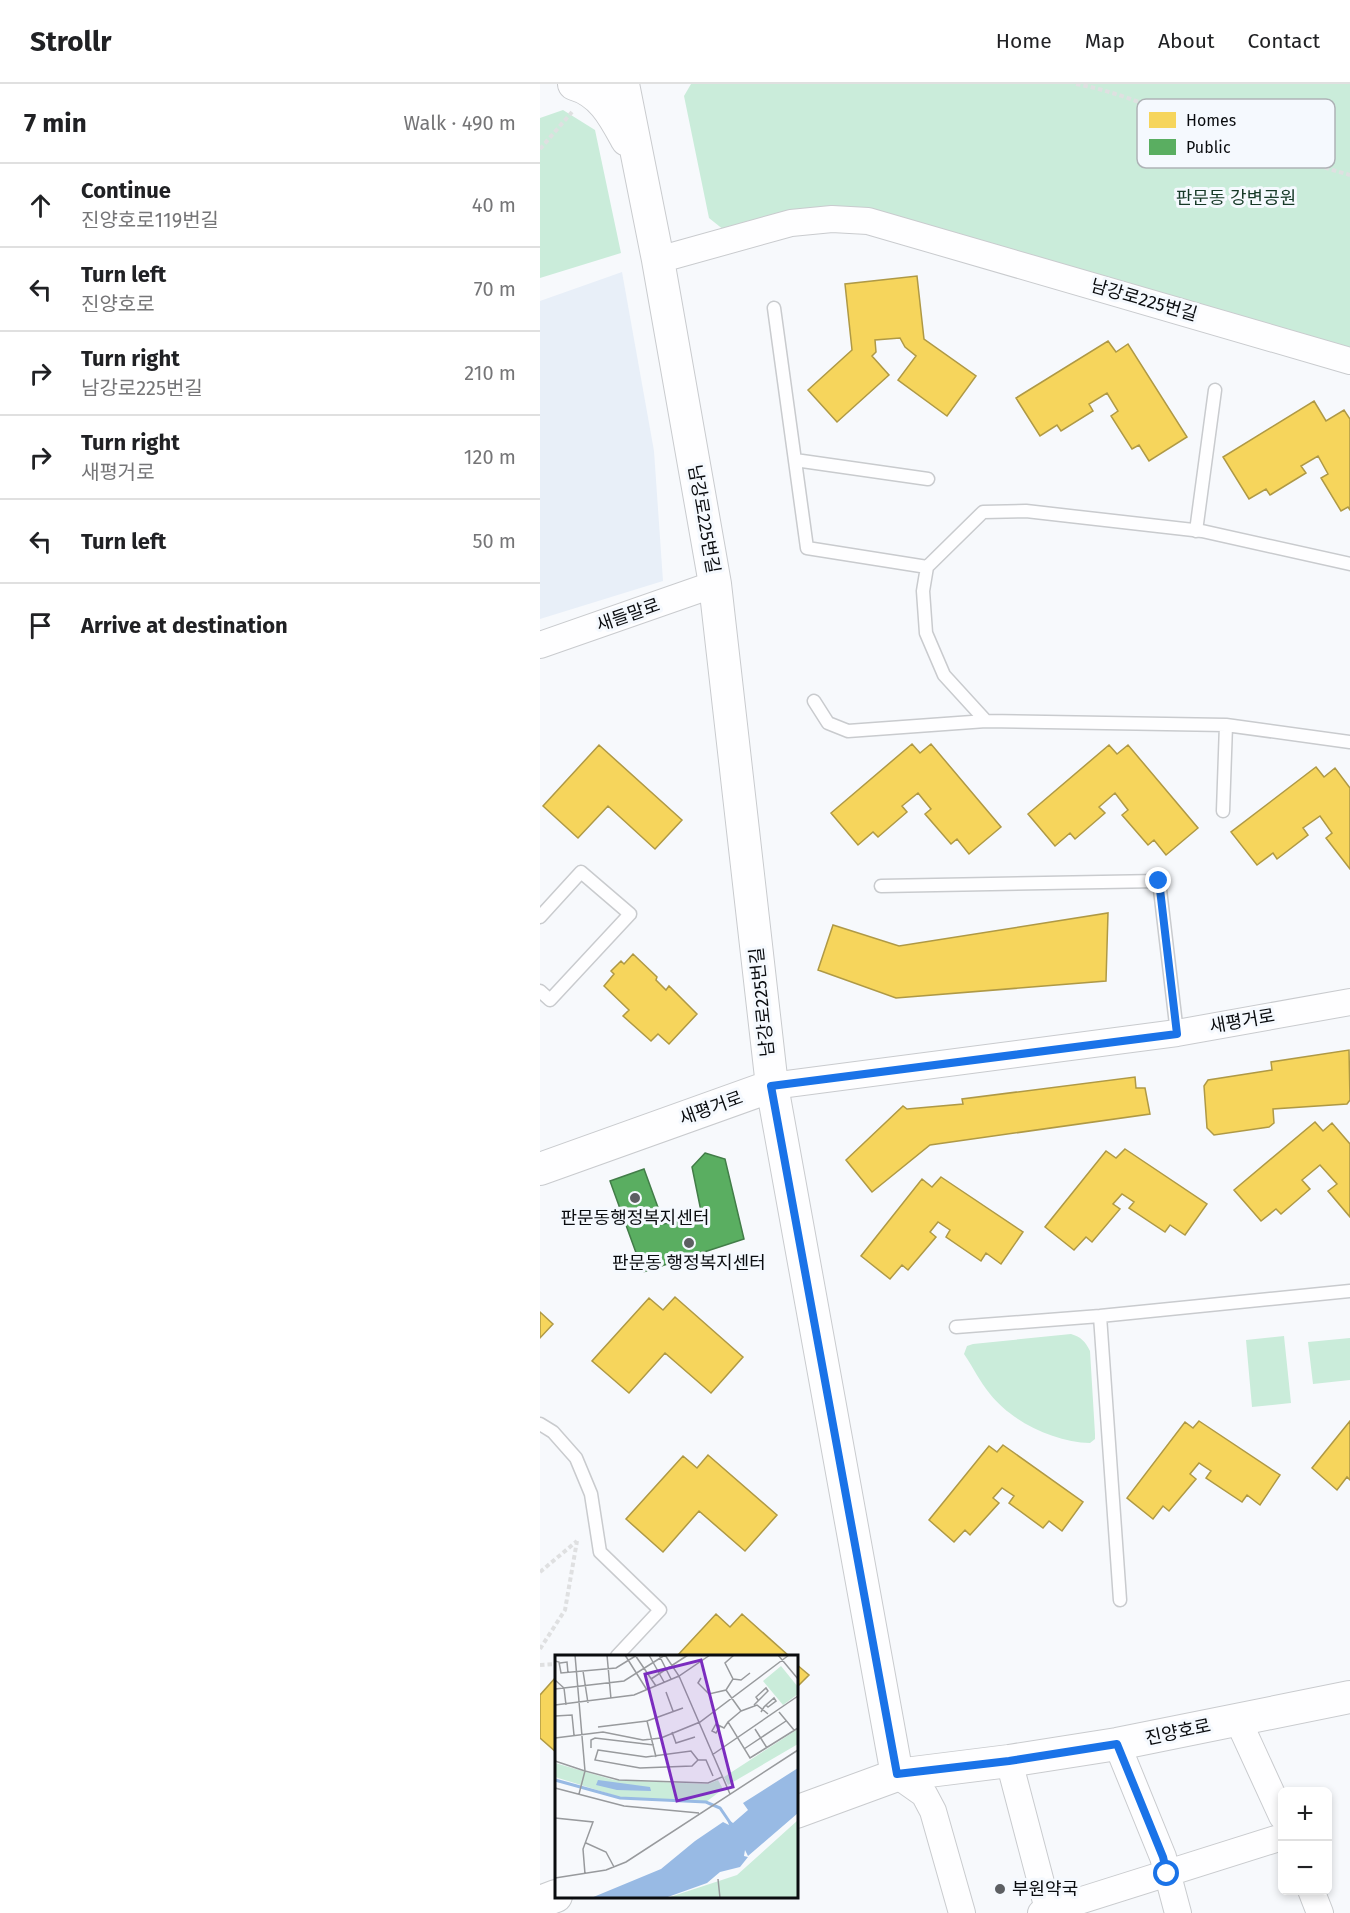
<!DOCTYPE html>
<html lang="en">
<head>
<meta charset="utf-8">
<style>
	body { margin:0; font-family:"Fira Sans","Noto Sans KR",sans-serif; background:#f6f6f6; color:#202124 }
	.controls { position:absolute; right:18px; bottom:18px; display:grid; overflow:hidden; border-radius:9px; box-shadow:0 3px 9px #0003 }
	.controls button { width:54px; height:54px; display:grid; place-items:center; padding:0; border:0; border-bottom:2px solid #e0e0e0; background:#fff; color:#202124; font:30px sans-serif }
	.stop { position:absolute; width:18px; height:18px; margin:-14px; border:4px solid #1a73e8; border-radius:50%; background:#fff }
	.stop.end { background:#1a73e8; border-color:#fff; box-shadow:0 2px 6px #0008 }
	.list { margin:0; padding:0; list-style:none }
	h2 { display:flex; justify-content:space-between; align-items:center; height:78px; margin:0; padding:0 24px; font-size:26px }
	h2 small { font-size:20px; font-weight:400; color:#757577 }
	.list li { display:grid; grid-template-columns:39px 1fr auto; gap:18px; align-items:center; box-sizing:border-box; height:84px; padding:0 24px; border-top:2px solid #e0e0e0 }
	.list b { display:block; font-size:22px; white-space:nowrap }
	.list p { margin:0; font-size:20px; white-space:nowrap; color:#757577 }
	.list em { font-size:20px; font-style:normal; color:#757577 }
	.icon { flex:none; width:33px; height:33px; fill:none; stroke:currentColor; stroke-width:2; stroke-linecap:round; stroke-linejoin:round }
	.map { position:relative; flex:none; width:810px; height:1829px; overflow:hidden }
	header { display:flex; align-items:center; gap:36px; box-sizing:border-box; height:84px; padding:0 30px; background:#fff; border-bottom:2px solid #e0e0e0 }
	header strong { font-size:28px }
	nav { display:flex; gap:33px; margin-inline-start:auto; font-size:21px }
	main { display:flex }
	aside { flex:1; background:#fff }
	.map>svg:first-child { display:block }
	.built { fill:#e8eff8 }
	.green { fill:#caecda }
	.homes { fill:#f6d55c; stroke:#af9945; stroke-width:1.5 }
	.public { fill:#5aae61; stroke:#427d48; stroke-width:1.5 }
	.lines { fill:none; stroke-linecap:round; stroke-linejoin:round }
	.service-casing { stroke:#c9cbce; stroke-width:15 }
	.minor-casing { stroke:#c9cbce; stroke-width:28 }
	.tertiary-casing { stroke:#c9cbce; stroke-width:34 }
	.path { stroke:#dfe0e1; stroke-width:4; stroke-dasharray:4.5 3; stroke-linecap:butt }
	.service { stroke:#fefeff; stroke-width:12 }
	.minor { stroke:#fefeff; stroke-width:26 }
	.tertiary { stroke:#fefeff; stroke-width:32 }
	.route { stroke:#1a73e8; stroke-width:8 }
	.poi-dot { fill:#5d5f62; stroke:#f5f9fe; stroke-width:2 }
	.labels { text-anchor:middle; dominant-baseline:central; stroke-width:6; stroke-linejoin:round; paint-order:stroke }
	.park-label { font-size:18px; fill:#153826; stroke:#f5f9fe }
	.street-label { font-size:18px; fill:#0a0c0f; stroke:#f5f9fe }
	.poi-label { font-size:18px; fill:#0a0c0f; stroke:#f5f9fe }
	.inset-river { fill:none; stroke:#98bae4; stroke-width:3 }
	.inset-road { fill:none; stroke:#989a9d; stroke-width:1.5 }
	.view { fill:#7b2cbf; fill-opacity:0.15; stroke:#7b2cbf; stroke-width:3 }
	.inset-edge { fill:none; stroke:#0a0c0f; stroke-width:3 }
	.key { fill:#f5f9fe; stroke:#aeb2b6; stroke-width:1.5 }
	.key-label { font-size:16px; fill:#0a0c0f }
</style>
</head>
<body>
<header>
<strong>Strollr</strong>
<nav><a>Home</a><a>Map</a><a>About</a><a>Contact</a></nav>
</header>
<main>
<aside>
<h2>7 min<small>Walk · 490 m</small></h2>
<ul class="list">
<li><svg class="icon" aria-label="ahead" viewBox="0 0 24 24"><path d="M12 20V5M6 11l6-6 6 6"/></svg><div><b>Continue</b><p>진양호로119번길</p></div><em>40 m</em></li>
<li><svg class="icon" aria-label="left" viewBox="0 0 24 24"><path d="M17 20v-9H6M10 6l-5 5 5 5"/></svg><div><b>Turn left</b><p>진양호로</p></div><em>70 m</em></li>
<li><svg class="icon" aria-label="right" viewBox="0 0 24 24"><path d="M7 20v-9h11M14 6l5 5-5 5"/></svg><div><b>Turn right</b><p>남강로225번길</p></div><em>210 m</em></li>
<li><svg class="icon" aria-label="right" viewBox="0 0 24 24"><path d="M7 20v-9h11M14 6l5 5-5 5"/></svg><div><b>Turn right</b><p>새평거로</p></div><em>120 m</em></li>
<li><svg class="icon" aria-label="left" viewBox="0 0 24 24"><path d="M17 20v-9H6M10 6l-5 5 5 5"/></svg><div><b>Turn left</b></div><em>50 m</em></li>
<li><svg class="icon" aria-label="arrive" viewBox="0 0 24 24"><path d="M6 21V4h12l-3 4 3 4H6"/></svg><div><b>Arrive at destination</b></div></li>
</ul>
</aside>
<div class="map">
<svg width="810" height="1829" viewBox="0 0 810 1829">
	<rect width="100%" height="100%" fill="#f7f9fc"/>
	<path class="built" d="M 82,188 L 114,367 L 123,497 L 0,535 L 0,217 Z"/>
	<path class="green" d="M 151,0 L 810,0 L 810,265 L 321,128 L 184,146 L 169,134 L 144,12 Z
		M 23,26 L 55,46 L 81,169 L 0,194 L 0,34 Z
		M 531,1250 C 541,1253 545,1257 550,1267 L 555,1350 L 555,1355 L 550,1359 C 515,1358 472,1338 450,1310 C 440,1298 433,1283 424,1270 L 427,1262 L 433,1260 Z
		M 744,1252 L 751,1319 L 712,1323 L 706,1256 Z
		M 810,1254 L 810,1296 L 773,1300 L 768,1258 Z"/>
	<path class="homes" d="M 377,192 L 384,255 L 436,292 L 407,332 L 358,296 L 376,272 L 365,263 L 360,254 L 335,256 L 336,268 L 332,272 L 349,291 L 297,338 L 268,306 L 312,266 L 305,200 Z
		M 568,257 L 576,268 L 588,260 L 647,353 L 609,377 L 599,361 L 592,365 L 571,332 L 578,327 L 567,309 L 549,320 L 553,327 L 521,347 L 517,341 L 500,352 L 476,314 Z
		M 774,317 L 786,337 L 804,326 L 810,335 L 810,426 L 808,423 L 801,427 L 781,394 L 788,390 L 778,372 L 761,382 L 766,389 L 730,411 L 726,405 L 709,415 L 683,373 Z
		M 372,660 L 380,669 L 391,660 L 461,743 L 429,770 L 417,755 L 411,760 L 385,730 L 391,725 L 378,709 L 362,722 L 367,728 L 338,753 L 333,748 L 318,761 L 291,729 Z
		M 59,661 L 142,736 L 115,765 L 68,722 L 38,754 L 3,722 Z
		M 569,661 L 577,670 L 588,661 L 658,744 L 626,771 L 614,756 L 608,761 L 582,731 L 588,726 L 575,709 L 559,723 L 565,729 L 535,755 L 530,749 L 515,762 L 488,730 Z
		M 776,683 L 784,693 L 795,684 L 810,704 L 810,785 L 786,754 L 792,749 L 780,732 L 763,744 L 768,751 L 737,775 L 733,769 L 717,781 L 691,748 Z
		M 568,829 L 566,897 L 356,914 L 278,886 L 293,841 L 359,862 Z
		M 93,870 L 117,893 L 116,896 L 126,906 L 129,902 L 157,930 L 129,960 L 118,950 L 111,957 L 83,932 L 89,926 L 64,902 L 74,890 L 71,887 L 81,877 L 84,880 Z
		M 809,966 L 810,1016 L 807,1020 L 733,1025 L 734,1039 L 729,1043 L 674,1051 L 667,1044 L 664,1002 L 668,996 L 732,986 L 731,978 Z
		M 595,993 L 596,1004 L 605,1004 L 610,1030 L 390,1061 L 332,1108 L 306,1076 L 363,1022 L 367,1025 L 423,1020 L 422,1015 Z
		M 775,1038 L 783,1047 L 792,1039 L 810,1060 L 810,1133 L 788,1107 L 797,1100 L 780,1081 L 762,1096 L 770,1105 L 741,1130 L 736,1125 L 721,1137 L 694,1106 Z
		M 585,1065 L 667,1120 L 645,1151 L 630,1141 L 625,1148 L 589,1124 L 594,1118 L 582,1110 L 573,1120 L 580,1125 L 552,1158 L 546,1153 L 534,1166 L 505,1143 L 566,1067 L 576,1074 Z
		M 401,1093 L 483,1148 L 461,1180 L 446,1169 L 441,1177 L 406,1153 L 410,1146 L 398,1138 L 390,1148 L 396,1153 L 368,1186 L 362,1181 L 350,1195 L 321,1172 L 382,1095 L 392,1103 Z
		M 135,1213 L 203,1273 L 171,1309 L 125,1269 L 89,1309 L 52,1277 L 109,1214 L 123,1226 Z
		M 0,1228 L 13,1240 L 0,1254 Z
		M 659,1337 L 740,1391 L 720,1421 L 707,1411 L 702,1418 L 666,1394 L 671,1387 L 659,1379 L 650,1390 L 656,1395 L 629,1427 L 623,1422 L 613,1435 L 587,1414 L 645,1338 L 653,1344 Z
		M 810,1337 L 810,1396 L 807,1393 L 797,1406 L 772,1384 Z
		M 463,1361 L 543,1418 L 522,1447 L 509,1437 L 503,1444 L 469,1419 L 474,1412 L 462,1404 L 453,1414 L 459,1419 L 430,1451 L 425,1446 L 414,1458 L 389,1436 L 449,1362 L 457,1368 Z
		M 168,1371 L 237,1431 L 205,1467 L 159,1427 L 123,1468 L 86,1435 L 143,1372 L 157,1384 Z
		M 176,1530 L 190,1543 L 202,1530 L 249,1572 L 137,1572 Z
		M 256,1580 L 269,1591 L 256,1604 Z
		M 16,1593 L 16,1668 L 0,1654 L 0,1611 Z"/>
	<path class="public" d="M 165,1069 L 185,1075 L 204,1155 L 103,1188 L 70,1097 L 104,1085 L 124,1140 L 162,1132 L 152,1083 Z"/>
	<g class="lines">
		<defs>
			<path id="service" d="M 234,224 L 267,464 L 387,483
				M 255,376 L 388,395
				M 656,447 L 675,306
				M 810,480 L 662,447 L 486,427 L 443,428 L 387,483 L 383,507 L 386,549 L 404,591 L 446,637 L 686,641 L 810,658
				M 274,617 L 288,639 L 308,647 L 446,637
				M 683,727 L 686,641
				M 341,802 L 619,797 L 637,949
				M 0,833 L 41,788 L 90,830 L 10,916 L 0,907
				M 560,1232 L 580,1516
				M 416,1243 L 560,1232 L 810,1207
				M 0,1340 L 13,1348 L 36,1374 L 51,1410 L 60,1468 L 120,1526 L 77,1572"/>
			<path id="minor" d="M 118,176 L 251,139 L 292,135 L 328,137 L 810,277
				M 0,561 L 175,500
				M 232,1002 L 637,949 L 810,918
				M 697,1634 L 742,1732
				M 577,1660 L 623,1773 L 638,1829
				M 469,1677 L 509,1829
				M 357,1691 L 384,1710 L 393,1727 L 422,1829
				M 771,1806 L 780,1829
				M 501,1829 L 742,1753"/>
			<path id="tertiary" d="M 34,0 C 62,8 74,32 87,56
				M 83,0 L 118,176 L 175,500 L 232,1002 L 357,1691
				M 0,1085 L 232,1002
				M 256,1728 L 357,1691 L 469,1677 L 577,1660 L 810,1613
				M 0,1818 L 16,1812"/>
		</defs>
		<use href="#service" class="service-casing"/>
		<use href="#minor" class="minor-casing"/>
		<use href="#tertiary" class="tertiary-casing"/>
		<path class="path" d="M 536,0 C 575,7 612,23 649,37 C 702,56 756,76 810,91
			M 0,65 L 32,28
			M 0,1488 L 37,1457
			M 0,1565 L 25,1526 L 37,1457
			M 0,1581 L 16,1580"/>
		<use href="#service" class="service"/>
		<use href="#minor" class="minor"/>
		<use href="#tertiary" class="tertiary"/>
	</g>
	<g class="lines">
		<path class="route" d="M 619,797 L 637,950 L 231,1002 L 357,1690 L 469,1677 L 577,1660 L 623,1773 L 627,1790"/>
	</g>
	<g class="poi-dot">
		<circle cx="95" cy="1114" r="6"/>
		<circle cx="149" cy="1159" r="6"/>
		<circle cx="460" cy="1805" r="6"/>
	</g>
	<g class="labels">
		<g class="park-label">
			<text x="696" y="114">판문동 강변공원</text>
		</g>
		<g class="street-label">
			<text transform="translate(604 216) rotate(16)">남강로225번길</text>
			<text transform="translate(164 435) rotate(80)">남강로225번길</text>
			<text transform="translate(88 531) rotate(-19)">새들말로</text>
			<text transform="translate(222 918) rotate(-96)">남강로225번길</text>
			<text transform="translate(702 937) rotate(-10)">새평거로</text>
			<text transform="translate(171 1024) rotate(-20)">새평거로</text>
			<text transform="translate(638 1648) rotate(-12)">진양호로</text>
		</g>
		<g class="poi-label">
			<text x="95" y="1134">판문동행정복지센터</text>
			<text x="149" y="1179">판문동 행정복지센터</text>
			<text x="472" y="1805" text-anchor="start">부원약국</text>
		</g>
	</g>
	<g transform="translate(15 1571)">
		<rect width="243" height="243" fill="#f7f9fc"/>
		<path d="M 226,11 L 243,32 L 243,39 L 228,50 L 208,26 ZM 243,74 L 243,89 L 173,130 L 169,122 ZM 0,108 L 59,125 L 153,129 L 163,125 L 168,134 L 151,147 L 71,144 L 0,122 ZM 243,165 L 243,243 L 112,243 L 182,220 Z" fill="#caecda"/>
		<path d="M 243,113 L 243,158 L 193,201 L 190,195 L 189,201 L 193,202 L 185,212 L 165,217 L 152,228 L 110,243 L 36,243 L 106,214 L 140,186 L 168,167 L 174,170 L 172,164 L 178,168 L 193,155 L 188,148 ZM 43,125 L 95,132 L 96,136 L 62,135 L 41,130 Z" fill="#98bae4"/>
		<path class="inset-river" d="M 0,125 L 65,143 L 151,147 L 165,153 L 178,172"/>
		<path class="inset-road" d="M 20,0 L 30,116 L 64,125 L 153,128 L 167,122M 52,0 L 56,44M 70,0 L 92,35M 80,0 L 101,31M 94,0 L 109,27M 104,0 L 116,24M 110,0 L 124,21 L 175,139M 223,0 L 243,24M 0,6 L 4,7 L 6,18 L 61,13 L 82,0M 5,8 L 12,7 L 13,18M 28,16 L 33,48M 146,23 L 143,28 L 154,39 L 171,35 L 178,24 L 170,8 L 179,0M 96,24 L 133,0M 178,24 L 186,25 L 195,18M 0,25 L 9,33 L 11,50M 0,34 L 69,26 L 110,0M 171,35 L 186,56 L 202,50 L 213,59M 111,37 L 118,56M 0,50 L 79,40 L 124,21 L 155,0M 199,50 L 213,36 L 211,33 L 201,42 L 203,45M 186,56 L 173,67 L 195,103 L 243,73M 206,57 L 209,52 L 211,50 L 219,43 L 221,46 L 213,52 L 211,50M 224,57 L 239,75M 0,61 L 17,60 L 19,80M 165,71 L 161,78 L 157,76 L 161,69 L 169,73 L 173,67M 43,72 L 92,66M 200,74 L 212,93M 117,77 L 121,88 L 140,82M 0,83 L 48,77 L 88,85 L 106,83 L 145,67 L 234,0M 36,93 L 36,85 L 40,83 L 99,90M 189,94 L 231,66M 43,95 L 91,102 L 136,96 L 143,105 L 137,111 L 85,113 L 40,105 ZM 157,100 L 243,41M 101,102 L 92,66 L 128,53M 143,105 L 151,105 L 158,121M 0,106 L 30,116 L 24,139M 0,133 L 69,151 L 144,158M 0,163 L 38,167 L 28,194 L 30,219M 31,188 L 51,197 L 59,212M 0,223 L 51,215 L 71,207 L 243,95M 163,224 L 165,243"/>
		<path class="view" d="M 146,5 L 178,132 L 122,146 L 90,19 Z"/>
		<rect width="243" height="243" class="inset-edge"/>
	</g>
	<rect x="597" y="15" width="198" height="69" rx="9" class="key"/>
	<rect x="609" y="28" width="27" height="16" fill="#f6d55c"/>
	<rect x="609" y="55" width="27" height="16" fill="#5aae61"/>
	<g class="key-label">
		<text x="646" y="42">Homes</text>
		<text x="646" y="69">Public</text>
	</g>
</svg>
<div class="controls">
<button>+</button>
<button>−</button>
</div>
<div class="stop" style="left:627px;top:1790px"></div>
<div class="stop end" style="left:619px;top:797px"></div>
</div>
</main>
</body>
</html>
